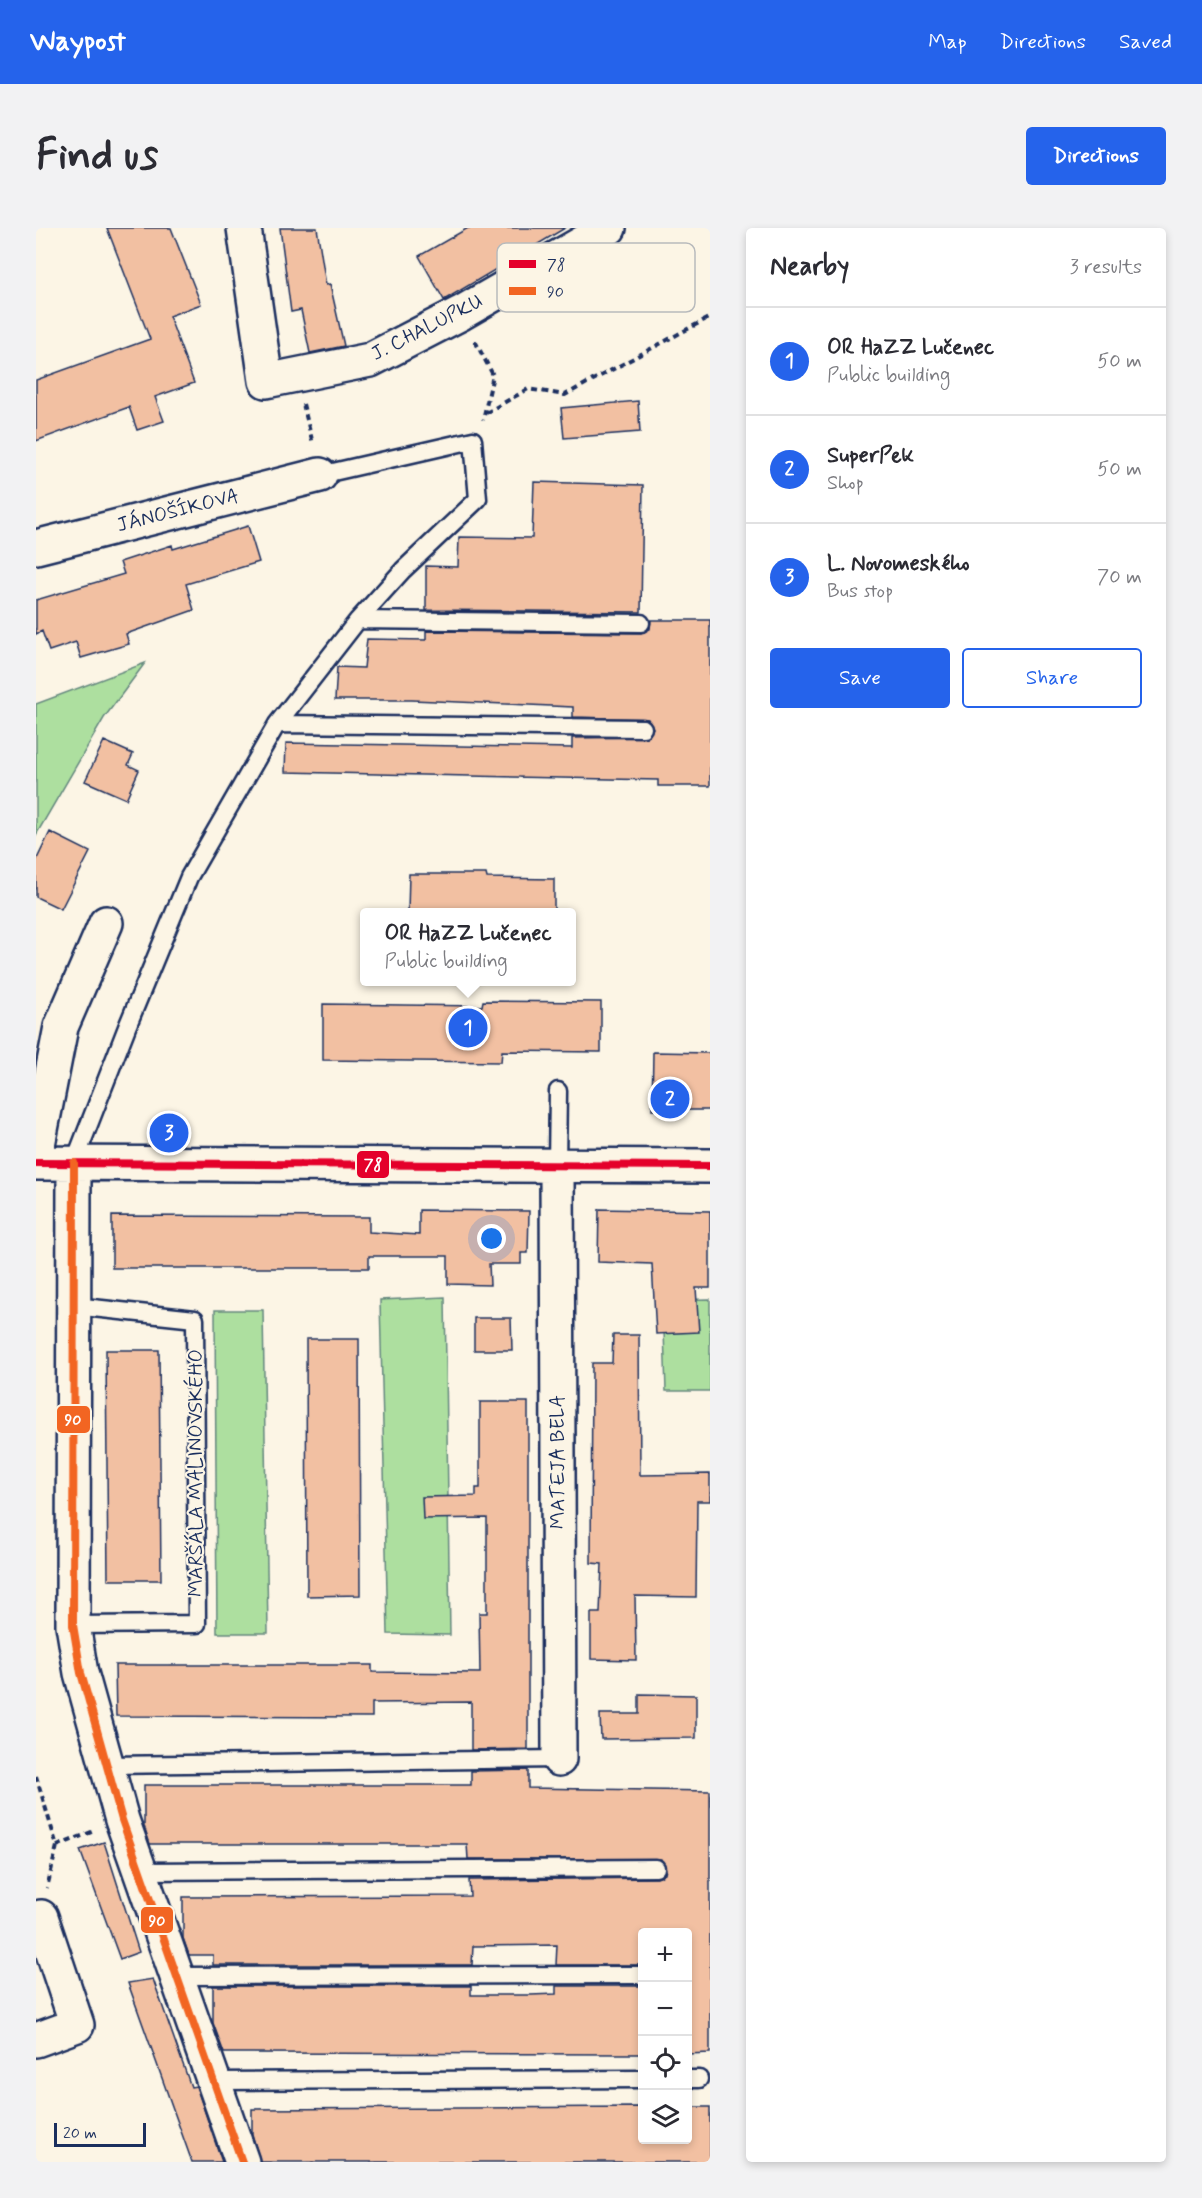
<!DOCTYPE html>
<html lang="en">
<head>
<meta charset="utf-8">
<style>
	body { margin:0; font-family:Mynerve,sans-serif; background:#f2f2f3; color:#2b2b33 }
	.controls { position:absolute; right:18px; bottom:18px; display:grid; overflow:hidden; border-radius:6px; box-shadow:0 3px 9px #0003 }
	.controls button { width:54px; height:54px; display:grid; place-items:center; padding:0; border:0; border-bottom:2px solid #e1e1e2; background:#fff; color:#2b2b33; font:30px sans-serif }
	.scale { position:absolute; left:18px; bottom:15px; width:92px; box-sizing:border-box; padding-left:6px; border:3px solid #1b2f5e; border-top:0; font-size:16px; line-height:21px; white-space:nowrap; color:#1b2f5e; -webkit-text-stroke:4px #fcf5e5; paint-order:stroke }
	.you { position:absolute; left:456px; top:1011px; width:21px; height:21px; margin:-15px; border:4px solid #fff; border-radius:50%; background:#1a73e8; box-shadow:0 0 0 9px #1a73e833 }
	.badge { display:grid; place-items:center; width:39px; height:39px; border-radius:50%; background:#2563eb; color:#fff; font-size:20px; font-weight:700 }
	.pin { position:absolute; translate:-50% -50%; border:3px solid #fff; box-shadow:0 2px 6px #0006 }
	.popup { position:absolute; left:324px; top:680px; width:216px; height:78px; box-sizing:border-box; display:grid; place-content:center; border-radius:6px; background:#fff; filter:drop-shadow(0 2px 4px #0005); font-size:20px; white-space:nowrap; color:#7c7c81 }
	.popup b { font-size:22px; color:#2b2b33 }
	.popup::after { content:''; position:absolute; left:50%; top:100%; margin-left:-12px; border:12px solid transparent; border-top-color:#fff }
	.list { margin:0; padding:0; list-style:none }
	h2 { display:flex; justify-content:space-between; align-items:center; height:78px; margin:0; padding:0 24px; font-size:26px }
	h2 small { font-size:20px; font-weight:400; color:#7c7c81 }
	.list li { display:grid; grid-template-columns:39px 1fr auto; gap:18px; align-items:center; box-sizing:border-box; height:108px; padding:0 24px; border-top:2px solid #e1e1e2 }
	.list b { display:block; font-size:22px; white-space:nowrap }
	.list p { margin:0; font-size:20px; white-space:nowrap; color:#7c7c81 }
	.list em { font-size:20px; font-style:normal; color:#7c7c81 }
	.actions { display:flex; gap:12px; padding:18px 24px }
	.actions a { flex:1; padding:14px 0; border:2px solid #2563eb; border-radius:6px; text-align:center; font-size:21px; color:#2563eb }
	.actions .main { background:#2563eb; color:#fff }
	.icon { flex:none; width:33px; height:33px; fill:none; stroke:currentColor; stroke-width:2; stroke-linecap:round; stroke-linejoin:round }
	.map { position:relative; flex:none; width:674px; height:1934px; overflow:hidden; border-radius:6px }
	header { display:flex; align-items:center; gap:36px; box-sizing:border-box; height:84px; padding:0 30px; background:#2563eb; color:#fff }
	header strong { font-size:28px }
	nav { display:flex; gap:33px; margin-inline-start:auto; font-size:21px }
	.intro { display:flex; align-items:center; justify-content:space-between; box-sizing:border-box; height:144px; padding:0 36px }
	h1 { margin:0; font-size:42px }
	.button { padding:15px 27px; border-radius:6px; background:#2563eb; color:#fff; font-size:21px; font-weight:700 }
	main { display:flex; gap:36px; padding:0 36px }
	aside { flex:1; background:#fff; border-radius:6px; box-shadow:0 3px 9px #0003 }
	.map>svg:first-child { display:block }
	.green { fill:#addf9f; stroke:#64877e; stroke-width:1.5 }
	.building { fill:#f2c0a2; stroke:#1b2f5e; stroke-width:1.5 }
	.lines { fill:none; stroke-linecap:round; stroke-linejoin:round }
	.lane-casing { stroke:#1b2f5e; stroke-width:21 }
	.street-casing { stroke:#1b2f5e; stroke-width:38 }
	.path { stroke:#1b2f5e; stroke-width:4; stroke-dasharray:6 4.5; stroke-linecap:butt }
	.lane { stroke:#fcf5e5; stroke-width:16 }
	.street { stroke:#fcf5e5; stroke-width:33 }
	.bus-1-casing { stroke:#fcf5e5; stroke-width:12 }
	.bus-2-casing { stroke:#fcf5e5; stroke-width:12 }
	.bus-1 { stroke:#e4002b; stroke-width:8 }
	.bus-2 { stroke:#f26522; stroke-width:8 }
	.labels { text-anchor:middle; dominant-baseline:central; stroke-width:4.5; stroke-linejoin:round; paint-order:stroke }
	.street-label { font-size:20px; fill:#1b2f5e; stroke:#fcf5e5 }
	.key { fill:#fcf5e5; stroke:#b8babc; stroke-width:1.5 }
	.key-label { font-size:16px; fill:#1b2f5e }
	.line-badge { stroke:#fcf5e5; stroke-width:2 }
	.badge-label { font-size:16px; text-anchor:middle; font-weight:bold; fill:#fff }
</style>
</head>
<body>
<header>
<strong>Waypost</strong>
<nav><a>Map</a><a>Directions</a><a>Saved</a></nav>
</header>
<div class="intro"><h1>Find us</h1><a class="button">Directions</a></div>
<main>
<div class="map">
<svg width="674" height="1934" viewBox="0 0 674 1934">
	<rect width="100%" height="100%" fill="#fcf5e5"/>
	<filter id="ink" filterUnits="userSpaceOnUse"><feTurbulence type="fractalNoise" baseFrequency=".0167" numOctaves="2"/><feDisplacementMap in="SourceGraphic" scale="12" xChannelSelector="R" yChannelSelector="G"/><feConvolveMatrix kernelMatrix="1 2 1 2 8 2 1 2 1" color-interpolation-filters="sRGB"/></filter>
	<g filter="url(#ink)">
		<path class="green" d="M 109,435 L 68,490 L 0,607 L 0,476 Z
			M 409,1069 L 414,1407 L 352,1406 L 344,1072 Z
			M 674,1071 L 674,1163 L 630,1163 L 627,1072 Z
			M 179,1082 L 227,1082 L 232,1405 L 181,1405 Z"/>
		<path class="building" d="M 71,0 L 135,0 L 165,76 L 133,88 L 158,155 L 119,169 L 128,193 L 101,202 L 93,179 L 0,213 L 0,152 L 114,111 Z
			M 244,0 L 281,0 L 290,57 L 294,56 L 308,118 L 274,125 L 265,82 L 255,84 Z
			M 432,0 L 529,0 L 408,72 L 383,28 Z
			M 602,173 L 604,204 L 528,210 L 525,180 Z
			M 498,254 L 607,257 L 605,384 L 390,382 L 390,338 L 422,339 L 423,309 L 496,310 Z
			M 212,298 L 223,334 L 150,356 L 158,382 L 90,406 L 93,416 L 45,430 L 40,414 L 13,423 L 6,403 L 0,406 L 0,372 L 88,346 L 84,334 L 136,317 L 137,321 Z
			M 615,392 L 674,392 L 674,558 L 622,558 L 622,552 L 249,544 L 250,515 L 536,520 L 536,510 L 612,509 L 617,500 L 612,491 L 537,489 L 537,479 L 376,472 L 299,472 L 301,439 L 328,440 L 331,411 L 390,412 L 390,403 L 605,405 L 614,401 Z
			M 68,513 L 97,526 L 92,537 L 103,542 L 90,571 L 49,553 Z
			M 14,604 L 54,624 L 25,681 L 0,669 L 0,633 Z
			M 373,646 L 450,646 L 451,650 L 518,651 L 518,684 L 372,684 Z
			M 447,773 L 565,774 L 565,824 L 466,823 L 465,834 L 287,832 L 287,776 L 446,778 Z
			M 617,824 L 674,825 L 674,882 L 616,882 Z
			M 563,981 L 674,983 L 674,1060 L 660,1060 L 663,1104 L 620,1106 L 616,1036 L 562,1034 Z
			M 383,982 L 493,983 L 492,1025 L 485,1025 L 485,1036 L 453,1036 L 454,1057 L 412,1056 L 412,1028 L 333,1028 L 333,1040 L 76,1040 L 76,988 L 333,989 L 333,1004 L 383,1007 Z
			M 438,1090 L 475,1090 L 476,1122 L 438,1122 Z
			M 577,1107 L 603,1107 L 604,1247 L 674,1246 L 674,1273 L 661,1273 L 660,1369 L 599,1368 L 600,1432 L 555,1431 L 555,1385 L 564,1385 L 566,1336 L 555,1335 L 556,1135 L 576,1135 Z
			M 270,1111 L 323,1111 L 324,1367 L 271,1368 Z
			M 70,1122 L 123,1122 L 125,1352 L 72,1352 Z
			M 444,1174 L 492,1174 L 492,1521 L 435,1522 L 435,1474 L 336,1475 L 336,1489 L 80,1488 L 79,1437 L 336,1437 L 336,1444 L 444,1445 L 443,1385 L 451,1385 L 451,1290 L 387,1291 L 386,1269 L 440,1268 L 440,1260 L 444,1260 Z
			M 603,1466 L 660,1467 L 660,1510 L 565,1511 L 564,1486 L 603,1486 Z
			M 492,1542 L 492,1560 L 674,1563 L 674,1825 L 651,1826 L 651,1704 L 606,1704 L 606,1737 L 520,1737 L 521,1717 L 437,1718 L 436,1737 L 177,1737 L 177,1727 L 153,1727 L 147,1710 L 147,1669 L 434,1668 L 433,1652 L 621,1650 L 629,1646 L 630,1641 L 625,1631 L 432,1631 L 431,1616 L 114,1616 L 108,1598 L 108,1557 L 435,1557 L 435,1543 Z
			M 68,1614 L 103,1724 L 84,1731 L 44,1622 Z
			M 117,1751 L 155,1859 L 160,1858 L 186,1934 L 156,1934 L 92,1755 Z
			M 606,1758 L 606,1826 L 188,1825 L 177,1795 L 177,1758 L 435,1758 L 435,1767 L 495,1767 L 520,1766 L 520,1758 Z
			M 606,1879 L 606,1911 L 651,1911 L 651,1879 L 674,1879 L 674,1934 L 224,1934 L 216,1906 L 216,1881 Z"/>
		<g class="lines">
			<defs>
				<path id="lane" d="M 322,392 L 605,395
					M 241,496 L 607,500
					M 38,935 L 91,799 L 153,649 L 241,496 L 322,392 L 367,342 L 442,271 L 437,212 L 284,247
					M 521,937 L 522,863
					M 37,1397 L 161,1396 L 159,1091 L 38,1078
					M 72,1537 L 523,1531
					M 103,1643 L 620,1640
					M 140,1748 L 606,1747
					M 652,1851 L 663,1851
					M 177,1853 L 606,1851"/>
				<path id="street" d="M 208,0 L 230,153 L 334,132 L 425,85 L 573,0
					M 0,319 L 284,247
					M 0,927 L 25,799 L 70,695
					M 0,935 L 674,938
					M 38,935 L 37,1397 L 45,1445 L 86,1592 L 206,1934
					M 521,937 L 523,1531
					M 0,1812 L 41,1797 L 5,1689"/>
			</defs>
			<use href="#lane" class="lane-casing"/>
			<use href="#street" class="street-casing"/>
			<path class="path" d="M 439,113 L 457,147 L 447,192
				M 267,176 L 277,216
				M 450,185 L 492,161 L 529,167 L 674,89
				M 0,1548 L 21,1618 L 11,1660
				M 21,1618 L 58,1603"/>
			<use href="#lane" class="lane"/>
			<use href="#street" class="street"/>
			<defs>
				<path id="bus-1" d="M 0,935 L 674,938"/>
				<path id="bus-2" d="M 38,935 L 37,1397 L 45,1445 L 86,1592 L 206,1934"/>
			</defs>
			<use href="#bus-1" class="bus-1-casing"/>
			<use href="#bus-2" class="bus-2-casing"/>
			<use href="#bus-1" class="bus-1"/>
			<use href="#bus-2" class="bus-2"/>
		</g>
	</g>
	<g class="labels">
		<g class="street-label">
			<text transform="translate(391 100) rotate(-27)">J. CHALUPKU</text>
			<text transform="translate(142 283) rotate(-14)">JÁNOŠÍKOVA</text>
			<text transform="translate(522 1234) rotate(-90)">MATEJA BELA</text>
			<text transform="translate(160 1245) rotate(-90)">MARŠÁLA MALINOVSKÉHO</text>
		</g>
	</g>
	<rect x="461" y="15" width="198" height="69" rx="9" class="key"/>
	<rect x="473" y="32" width="27" height="8" fill="#e4002b"/>
	<rect x="473" y="59" width="27" height="8" fill="#f26522"/>
	<g class="key-label">
		<text x="511" y="42">78</text>
		<text x="511" y="69">90</text>
	</g>
	<g class="line-badge">
		<rect x="320" y="922" width="34" height="29" rx="6" fill="#e4002b"/>
		<rect x="20" y="1177" width="35" height="29" rx="6" fill="#f26522"/>
		<rect x="104" y="1678" width="34" height="28" rx="6" fill="#f26522"/>
	</g>
	<g class="badge-label">
		<text x="337" y="942">78</text>
		<text x="37" y="1197">90</text>
		<text x="121" y="1698">90</text>
	</g>
</svg>
<div class="controls">
<button>+</button>
<button>−</button>
<button><svg class="icon" aria-label="locate" viewBox="0 0 24 24"><circle cx="12" cy="12" r="6"/><path d="M12 2v4M12 18v4M2 12h4M18 12h4"/></svg></button>
<button><svg class="icon" aria-label="layers" viewBox="0 0 24 24"><path d="M12 4l9 5-9 5-9-5zM3 14l9 5 9-5"/></svg></button>
</div>
<div class="scale">20 m</div>
<div class="you"></div>
<div class="pin badge" style="left:432px;top:800px">1</div>
<div class="popup"><b>OR HaZZ Lučenec</b>Public building</div>
<div class="pin badge" style="left:634px;top:871px">2</div>
<div class="pin badge" style="left:133px;top:905px">3</div>
</div>
<aside>
<h2>Nearby<small>3 results</small></h2>
<ul class="list">
<li><span class="badge">1</span><div><b>OR HaZZ Lučenec</b><p>Public building</p></div><em>50 m</em></li>
<li><span class="badge">2</span><div><b>SuperPek</b><p>Shop</p></div><em>50 m</em></li>
<li><span class="badge">3</span><div><b>L. Novomeského</b><p>Bus stop</p></div><em>70 m</em></li>
</ul>
<div class="actions"><a class="main">Save</a><a>Share</a></div>
</aside>
</main>
</body>
</html>
